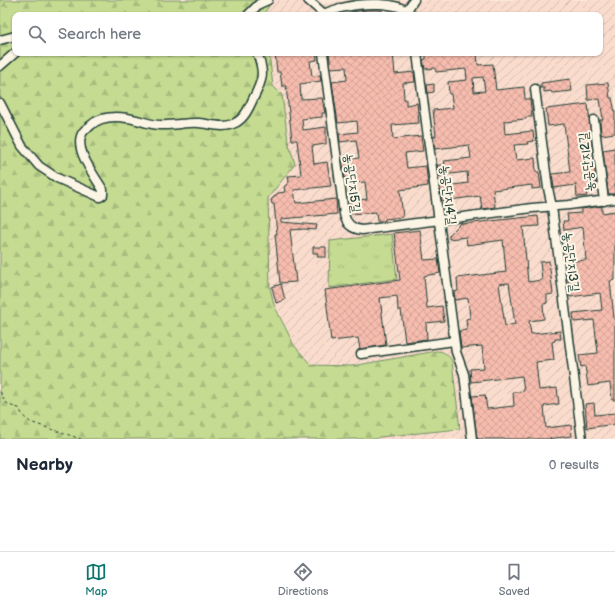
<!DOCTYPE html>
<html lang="en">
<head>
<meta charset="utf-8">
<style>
	body { margin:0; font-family:"Balsamiq Sans","Poor Story",sans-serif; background:#f6f6f7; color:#1f2937 }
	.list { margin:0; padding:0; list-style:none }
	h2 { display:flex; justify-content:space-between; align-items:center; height:52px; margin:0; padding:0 16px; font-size:17px }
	h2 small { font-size:13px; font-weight:400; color:#747a83 }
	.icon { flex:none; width:22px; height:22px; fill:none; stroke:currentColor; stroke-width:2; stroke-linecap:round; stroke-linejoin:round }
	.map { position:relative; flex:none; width:615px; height:439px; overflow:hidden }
	.search { position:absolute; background:#fff; box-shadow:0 1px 3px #0004; left:12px; right:12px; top:12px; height:44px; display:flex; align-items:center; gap:10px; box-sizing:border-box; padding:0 14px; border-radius:8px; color:#747a83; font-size:15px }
	.sheet { height:112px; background:#fff }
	nav { display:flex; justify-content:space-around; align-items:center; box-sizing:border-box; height:56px; border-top:1px solid #e0e1e3; background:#fff; font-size:11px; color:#747a83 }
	nav a { display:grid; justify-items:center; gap:2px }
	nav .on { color:#0f766e }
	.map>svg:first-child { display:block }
	.industrial { fill:url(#industrial-furrows) }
	.grass { fill:url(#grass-tufts); stroke:#728c62 }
	.forest { fill:url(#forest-firs); stroke:#728c62 }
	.building { fill:url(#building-cross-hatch); stroke:#1f3d34; fill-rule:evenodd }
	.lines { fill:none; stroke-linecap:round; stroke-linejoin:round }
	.minor-casing { stroke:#1f3d34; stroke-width:11 }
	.path { stroke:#1f3d34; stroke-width:1; stroke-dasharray:3 3; stroke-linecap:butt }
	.minor { stroke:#fcf5e5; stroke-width:8 }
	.labels { text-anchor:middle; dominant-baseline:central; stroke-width:4; stroke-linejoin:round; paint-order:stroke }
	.street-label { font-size:13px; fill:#1f3d34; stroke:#fcf5e5 }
</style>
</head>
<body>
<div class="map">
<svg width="615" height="439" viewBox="0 0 615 439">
	<defs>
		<pattern id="industrial-furrows" width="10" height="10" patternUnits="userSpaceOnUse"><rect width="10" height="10" fill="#fadccd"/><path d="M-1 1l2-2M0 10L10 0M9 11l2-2" fill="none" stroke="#d6beb1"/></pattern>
		<pattern id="grass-tufts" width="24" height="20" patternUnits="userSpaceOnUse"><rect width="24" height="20" fill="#c4db91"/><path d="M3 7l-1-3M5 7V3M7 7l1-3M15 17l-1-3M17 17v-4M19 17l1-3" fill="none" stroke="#a8bd7e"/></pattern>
		<pattern id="forest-firs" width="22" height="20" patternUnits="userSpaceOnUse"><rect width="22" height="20" fill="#c4db91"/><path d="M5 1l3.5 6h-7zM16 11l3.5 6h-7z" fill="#a8bd7e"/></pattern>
		<pattern id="building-cross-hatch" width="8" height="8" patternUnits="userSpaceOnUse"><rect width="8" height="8" fill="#f6bcae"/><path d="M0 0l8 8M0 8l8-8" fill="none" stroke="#d2a296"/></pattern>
	</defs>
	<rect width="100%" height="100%" fill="#fbeada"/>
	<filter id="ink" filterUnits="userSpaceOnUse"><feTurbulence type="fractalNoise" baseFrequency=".025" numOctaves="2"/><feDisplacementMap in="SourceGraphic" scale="8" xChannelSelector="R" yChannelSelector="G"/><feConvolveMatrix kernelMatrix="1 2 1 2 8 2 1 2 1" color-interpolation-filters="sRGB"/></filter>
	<g filter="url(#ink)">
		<path class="industrial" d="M 273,0 L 318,0 L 324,4 L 345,0 L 615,0 L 615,439 L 376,439 L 379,437 L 461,430 L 453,361 L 450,356 L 445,352 L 436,350 L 352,365 L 311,364 L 295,345 L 275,304 L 271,287 L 268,198 L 295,164 L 289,141 L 282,95 L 274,86 L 269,53 L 600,53 L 600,15 L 264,15 Z"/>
		<path class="grass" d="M 392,234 L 397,279 L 329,288 L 330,241 Z"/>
		<path class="forest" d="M 0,0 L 273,0 L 263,15 L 15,15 L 15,53 L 269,53 L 273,86 L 282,95 L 288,141 L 295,164 L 268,198 L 270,287 L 274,305 L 294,345 L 311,365 L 352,366 L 436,351 C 444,351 448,354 452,361 L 460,429 L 379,437 L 376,439 L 0,439 Z"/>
		<path class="building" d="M 367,10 L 382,10 L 382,15 L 352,15 L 351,12 Z
			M 275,53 L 316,53 L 317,60 L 310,61 L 312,76 L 320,75 L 321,81 L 300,84 L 301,99 L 322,98 L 325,113 L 322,113 L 322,117 L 302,119 L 303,130 L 326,127 L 326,144 L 312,146 L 314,164 L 327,162 L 331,186 L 294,190 L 296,203 L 336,199 L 337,214 L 281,219 L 281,222 L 317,225 L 316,230 L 304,229 L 290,230 L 296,282 L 280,283 L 275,234 L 277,234 L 274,204 L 272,204 L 271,200 L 278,193 L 285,192 L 284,187 L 289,182 L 288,176 L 301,175 L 297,140 L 292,140 L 286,86 L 282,86 L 280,72 L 277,72 Z
			M 329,53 L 393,53 L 395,74 L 414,72 L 415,82 L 403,83 L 404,99 L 406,99 L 406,105 L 417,103 L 419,123 L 392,125 L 393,139 L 421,136 L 423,151 L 405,153 L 407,168 L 426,166 L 428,186 L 400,190 L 403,217 L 385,219 L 385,221 L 377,221 L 376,212 L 351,214 L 350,201 L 367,199 L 365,182 L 346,184 L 342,160 L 359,158 L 356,140 L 340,142 L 339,134 L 358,132 L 357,121 L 338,123 L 332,82 L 347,80 L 346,67 L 331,68 Z
			M 435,53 L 477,53 L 478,65 L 493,64 L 496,90 L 524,87 L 525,99 L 530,99 L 532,117 L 526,117 L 526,119 L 504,121 L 505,134 L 533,131 L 534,141 L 527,142 L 528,144 L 514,145 L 516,160 L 535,158 L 536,172 L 539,172 L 541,188 L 532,189 L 532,185 L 493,190 L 495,207 L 482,209 L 480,196 L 442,201 L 440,187 L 468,183 L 467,172 L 442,175 L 442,176 L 439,177 L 437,165 L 445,165 L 444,161 L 471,158 L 469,145 L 435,149 L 433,137 L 436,136 L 433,110 L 453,108 L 451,94 L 449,94 L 448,82 L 467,80 L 466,69 L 436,72 L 435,68 L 425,69 L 423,60 L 426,59 L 426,54 ZM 483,77 L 485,91 L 474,92 L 473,78 Z
			M 570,79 L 572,91 L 552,93 L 551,91 L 544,92 L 544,88 L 541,88 L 541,83 Z
			M 608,83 L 610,98 L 612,98 L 615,112 L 615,133 L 601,135 L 600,120 L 603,120 L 600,99 L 588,100 L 587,85 Z
			M 434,84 L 434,92 L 428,93 L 427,85 Z
			M 588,104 L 597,190 L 586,191 L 587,196 L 577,197 L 576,185 L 554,188 L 552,174 L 570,172 L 564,124 L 548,126 L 546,109 Z
			M 615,148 L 615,194 L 610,194 L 608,192 L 603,150 Z
			M 602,206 L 602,213 L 615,211 L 615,280 L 610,281 L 615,327 L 615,400 L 612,400 L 610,383 L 588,386 L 585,366 L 581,367 L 579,355 L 598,353 L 594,320 L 574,322 L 573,313 L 602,310 L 600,293 L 570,297 L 565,254 L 572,253 L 573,261 L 586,260 L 583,227 L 564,230 L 563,221 L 568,221 L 567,214 L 581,213 L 581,209 Z
			M 538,216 L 539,226 L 523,227 L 528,282 L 542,280 L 540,262 L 549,261 L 553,294 L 547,295 L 547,303 L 543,304 L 544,319 L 529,321 L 531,334 L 560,331 L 561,339 L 555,339 L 555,341 L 552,342 L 554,360 L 536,362 L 539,390 L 557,388 L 559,404 L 544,406 L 546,428 L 571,425 L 572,436 L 547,439 L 477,439 L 472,396 L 485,395 L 487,409 L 514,406 L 513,392 L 524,391 L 522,376 L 471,382 L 470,369 L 484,368 L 482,346 L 461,348 L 459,331 L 467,330 L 466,319 L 470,318 L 468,298 L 455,300 L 454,292 L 458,291 L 457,278 L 506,272 L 503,240 L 467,245 L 466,237 L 449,239 L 449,235 L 461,223 L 462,223 L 462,224 ZM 509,283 L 515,324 L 505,326 L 499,284 Z
			M 420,230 L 424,260 L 438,259 L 440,273 L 424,276 L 427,308 L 442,306 L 444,321 L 426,323 L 427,339 L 405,342 L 401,310 L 398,310 L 397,296 L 380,298 L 386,345 L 360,349 L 358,338 L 331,341 L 325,290 L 400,280 L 394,233 Z
			M 313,247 L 326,247 L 326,257 L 317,257 L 318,253 L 313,253 Z
			M 281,284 L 285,300 L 276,303 L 272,287 Z
			M 594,403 L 595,415 L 615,413 L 615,424 L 587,428 L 585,404 Z"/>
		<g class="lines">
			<defs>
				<path id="minor" d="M 308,0 L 324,14
					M 407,10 L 414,0
					M 248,15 L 259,4 L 268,0
					M 323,15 C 328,11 335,10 341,8 C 360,3 398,0 412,15
					M 0,40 L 15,36
					M 323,53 L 344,214 C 346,224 352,229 362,230 L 532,208 L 569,205 L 615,199
					M 417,53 L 456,352 L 464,374 L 472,439
					M 0,66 L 15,53
					M 535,89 L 548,188 L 552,207 L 582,439
					M 0,103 L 22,146 L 39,166 L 57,178 L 100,197 L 103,195 L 103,190 C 95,176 72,148 83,132 C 85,129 88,128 90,126 C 100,116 114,116 127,118 C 138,119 149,125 160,125 C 173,126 186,122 199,123 C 211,124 224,129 235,123 C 244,119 249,108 253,99 C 263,80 265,73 257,53
					M 594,120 L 604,201
					M 361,354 L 454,341"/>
			</defs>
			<use href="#minor" class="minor-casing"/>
			<path class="path" d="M 0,392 L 1,393 C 4,403 9,406 19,408 L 23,416 L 30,422 L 81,439"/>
			<use href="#minor" class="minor"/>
		</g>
	</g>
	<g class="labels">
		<g class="street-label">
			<text transform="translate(587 162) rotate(-97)">농공단지2길</text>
			<text transform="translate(352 183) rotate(82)">농공단지5길</text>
			<text transform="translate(448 195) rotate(83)">농공단지4길</text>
			<text transform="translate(571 262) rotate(83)">농공단지3길</text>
		</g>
	</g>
</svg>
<div class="search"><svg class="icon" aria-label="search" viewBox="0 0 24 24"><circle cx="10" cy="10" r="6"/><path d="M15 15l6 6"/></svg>Search here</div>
</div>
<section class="sheet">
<h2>Nearby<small>0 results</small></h2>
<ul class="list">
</ul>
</section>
<nav>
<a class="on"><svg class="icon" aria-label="map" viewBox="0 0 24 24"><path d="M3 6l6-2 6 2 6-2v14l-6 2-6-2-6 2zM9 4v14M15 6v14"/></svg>Map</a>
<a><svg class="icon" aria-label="directions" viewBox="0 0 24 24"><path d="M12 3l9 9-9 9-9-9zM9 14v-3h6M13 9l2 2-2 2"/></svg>Directions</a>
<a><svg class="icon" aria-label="saved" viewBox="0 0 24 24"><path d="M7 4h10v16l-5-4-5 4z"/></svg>Saved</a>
</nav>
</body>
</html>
